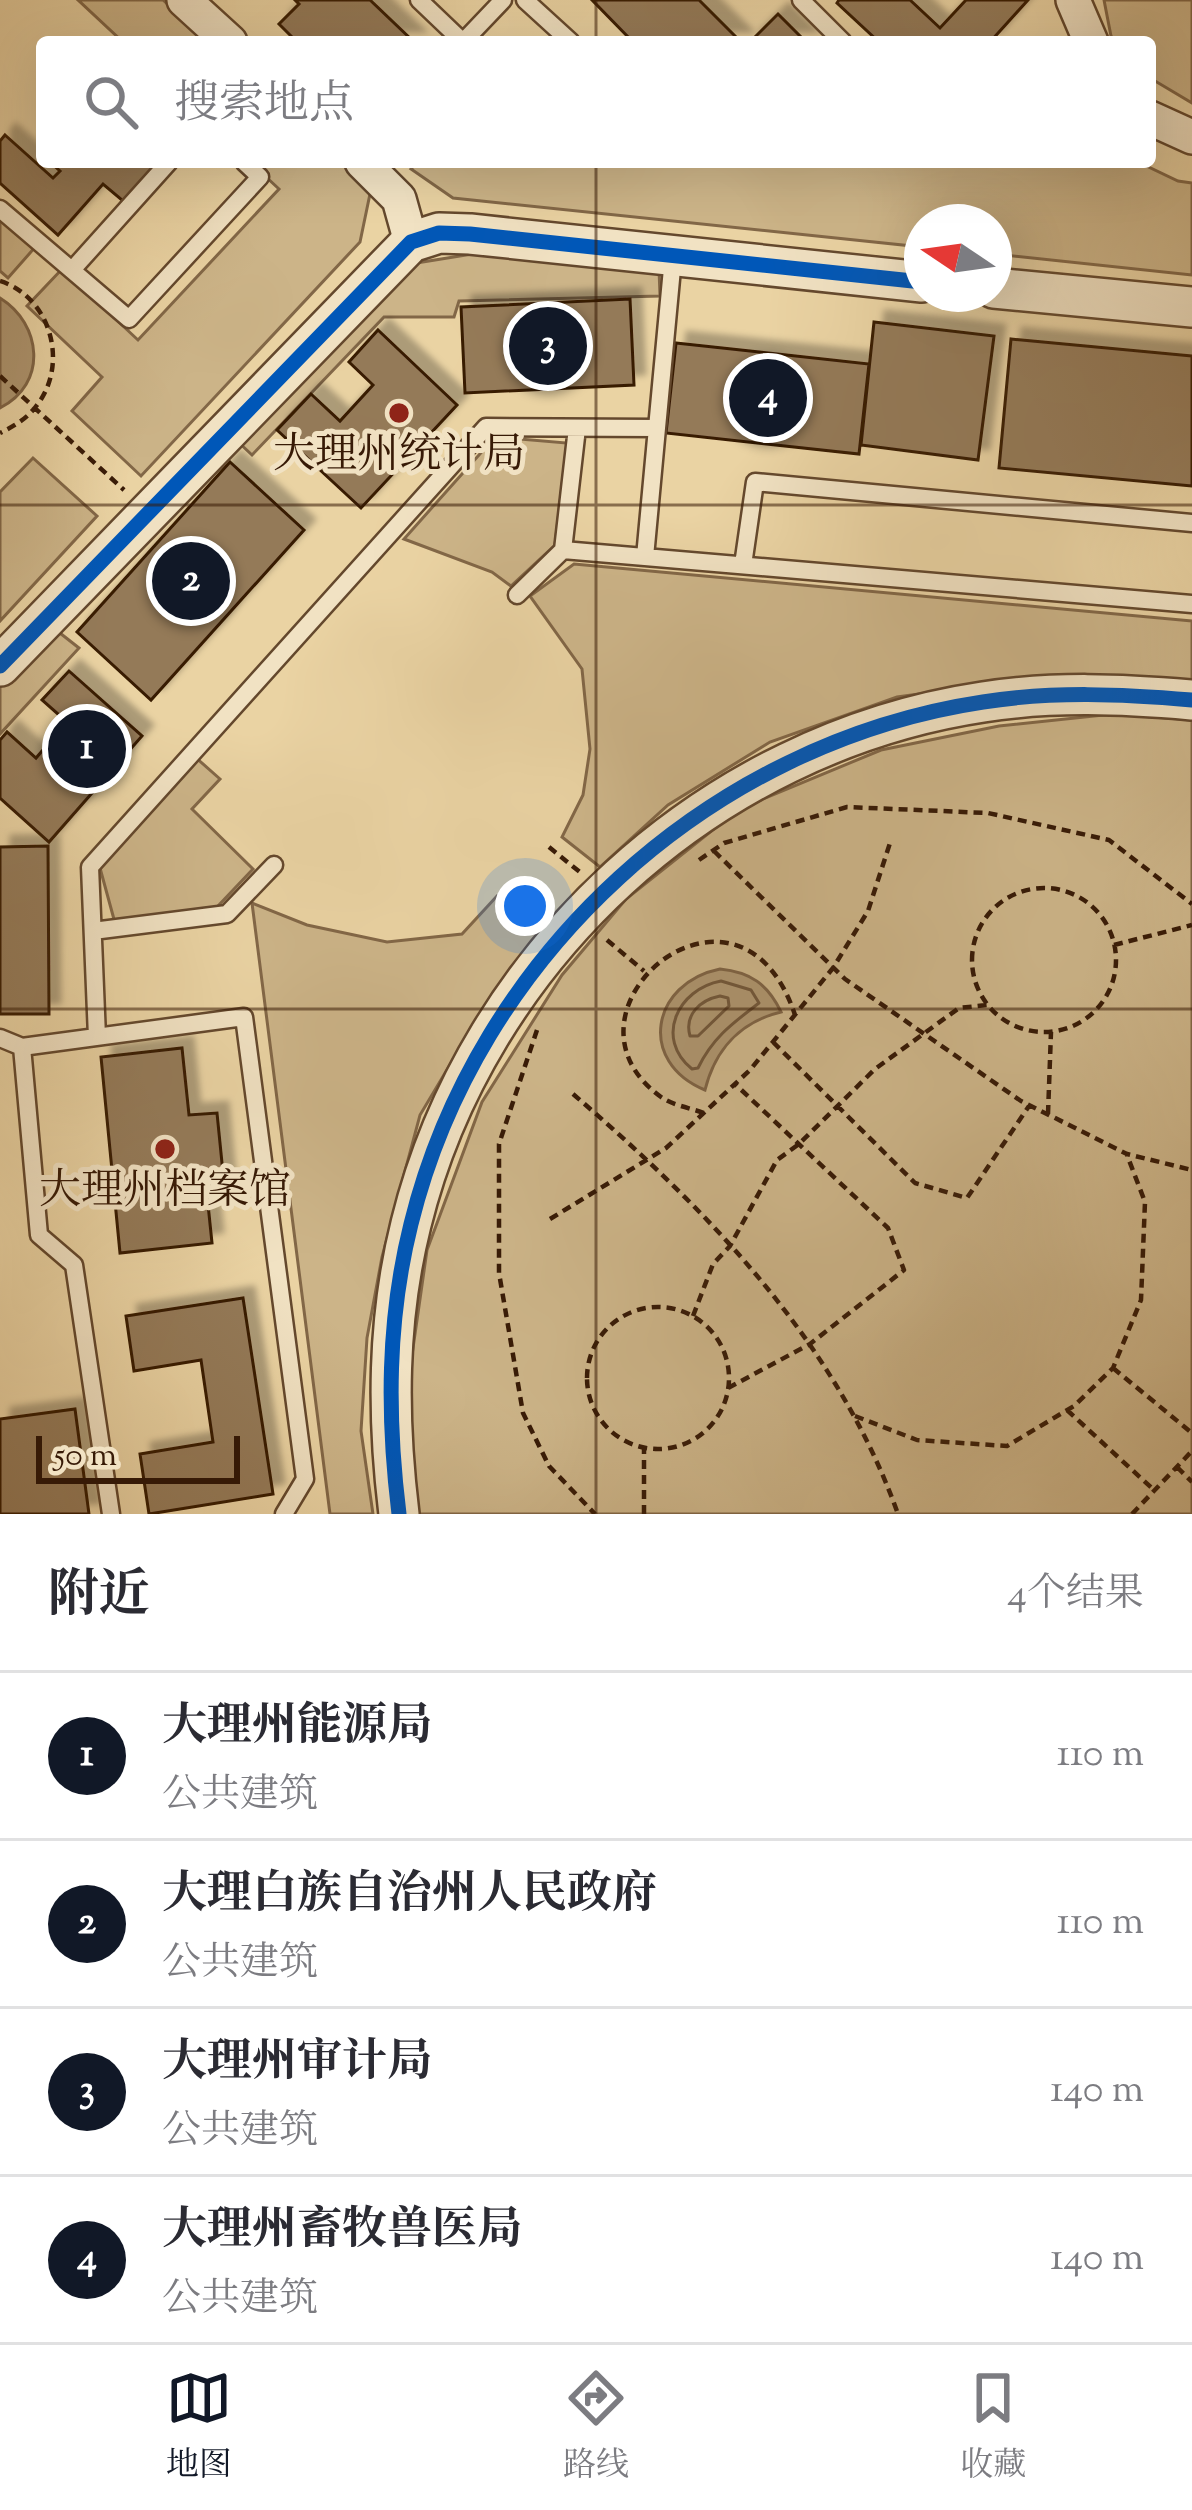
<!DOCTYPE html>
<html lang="zh">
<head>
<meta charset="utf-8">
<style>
	body { margin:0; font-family:"Sorts Mill Goudy","Noto Serif SC",serif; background:#f2f2f3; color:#2b2b33 }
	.compass { position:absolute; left:904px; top:204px; width:108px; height:108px; border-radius:50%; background:#fff; box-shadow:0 12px 48px #0002; rotate:283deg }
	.scale { position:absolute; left:36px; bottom:30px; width:204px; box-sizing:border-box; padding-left:12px; border:6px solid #371a06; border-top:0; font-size:33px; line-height:42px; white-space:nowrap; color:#371a06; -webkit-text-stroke:9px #f1e2c3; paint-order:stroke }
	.you { position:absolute; left:525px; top:906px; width:42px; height:42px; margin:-30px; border:9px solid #fff; border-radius:50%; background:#1a73e8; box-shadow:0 0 0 18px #1a73e833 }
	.badge { display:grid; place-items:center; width:78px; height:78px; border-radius:50%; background:#111827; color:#fff; font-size:39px; font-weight:700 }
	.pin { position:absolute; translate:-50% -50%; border:6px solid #fff; box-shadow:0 3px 12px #0006 }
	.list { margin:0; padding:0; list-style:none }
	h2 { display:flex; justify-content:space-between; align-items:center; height:156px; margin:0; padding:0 48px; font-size:51px }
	h2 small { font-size:39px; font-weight:400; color:#7c7c81 }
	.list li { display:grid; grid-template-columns:78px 1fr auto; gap:36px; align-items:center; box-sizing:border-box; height:168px; padding:0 48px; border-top:3px solid #e1e1e2 }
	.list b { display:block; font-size:45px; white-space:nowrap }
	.list p { margin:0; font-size:39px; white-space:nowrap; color:#7c7c81 }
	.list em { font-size:39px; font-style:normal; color:#7c7c81 }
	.icon { flex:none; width:66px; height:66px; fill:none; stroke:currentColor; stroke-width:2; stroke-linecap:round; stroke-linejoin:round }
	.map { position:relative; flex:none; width:1192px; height:1514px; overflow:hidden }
	.search { position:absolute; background:#fff; box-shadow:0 12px 48px #0002; left:36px; right:36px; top:36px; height:132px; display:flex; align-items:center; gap:30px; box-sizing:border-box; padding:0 42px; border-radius:12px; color:#7c7c81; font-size:45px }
	.sheet { height:828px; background:#fff }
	nav { display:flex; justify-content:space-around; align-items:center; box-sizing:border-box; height:168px; border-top:3px solid #e1e1e2; background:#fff; font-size:33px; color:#7c7c81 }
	nav a { display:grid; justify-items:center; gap:6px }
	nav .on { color:#111827 }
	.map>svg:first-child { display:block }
	.green { fill:#ccb488; stroke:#826747; stroke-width:3 }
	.water { fill:#ad946e; stroke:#7e6344; stroke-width:3 }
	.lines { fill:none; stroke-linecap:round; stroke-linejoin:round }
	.shore { stroke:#72573a; stroke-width:3 }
	.building { fill:#947a58; stroke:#371a06; stroke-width:3; filter:url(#shadow) }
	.service-casing { stroke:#64482d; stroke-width:21 }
	.minor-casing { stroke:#64482d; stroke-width:38 }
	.tertiary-casing { stroke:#64482d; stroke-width:44 }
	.path { stroke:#371a06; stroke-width:4.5; stroke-dasharray:9 6; stroke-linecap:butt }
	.service { stroke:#f1e2c3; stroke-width:16 }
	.minor { stroke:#f1e2c3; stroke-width:33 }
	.tertiary { stroke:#f1e2c3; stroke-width:39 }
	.cycleway-casing { stroke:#f1e2c3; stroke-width:22 }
	.cycleway { stroke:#0057b8; stroke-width:15 }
	.grid { fill:none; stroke:#371a06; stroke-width:3; stroke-opacity:0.55 }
	.poi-dot { fill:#8f2418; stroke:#f1e2c3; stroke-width:4.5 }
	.labels { text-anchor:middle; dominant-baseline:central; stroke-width:10; stroke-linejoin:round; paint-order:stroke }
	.poi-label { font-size:42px; fill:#371a06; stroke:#f1e2c3 }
</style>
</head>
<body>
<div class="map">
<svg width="1192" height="1514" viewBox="0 0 1192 1514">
	<defs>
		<filter id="shadow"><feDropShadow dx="11" dy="-11" stdDeviation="3" flood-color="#0004"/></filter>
	</defs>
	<rect width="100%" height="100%" fill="#ead3a3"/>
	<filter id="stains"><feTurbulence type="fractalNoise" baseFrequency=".00167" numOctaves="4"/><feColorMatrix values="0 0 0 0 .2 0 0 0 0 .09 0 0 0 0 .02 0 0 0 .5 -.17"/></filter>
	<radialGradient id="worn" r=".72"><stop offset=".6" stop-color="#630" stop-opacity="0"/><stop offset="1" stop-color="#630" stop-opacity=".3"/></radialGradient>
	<path class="green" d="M 78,0 L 163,0 L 209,42 L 123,42 Z
		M 1104,0 L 1192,0 L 1192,103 L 1150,78 L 1150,42 L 1117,42 L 1111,36 Z
		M 250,162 L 341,162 L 371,189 L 360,242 L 141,476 L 72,411 L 102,377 L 27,306 L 62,269 L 138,340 L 279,189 Z
		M 417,162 L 1138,162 L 1178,181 L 1192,183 L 1192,275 L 994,254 L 994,222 L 922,222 L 922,247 L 453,198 L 411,169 Z
		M 0,212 L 37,245 L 8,278 L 0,271 Z
		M 497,250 L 659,269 L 660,296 L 459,301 L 454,317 L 384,317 L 252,455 L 234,438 L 398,266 Z
		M 495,437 L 567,443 L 555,545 L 511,586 L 492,572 L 404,539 Z
		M 33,458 L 97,516 L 0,621 L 0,492 Z
		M 574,564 L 1192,621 L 1192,683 L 1029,679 L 897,697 L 770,742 L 668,805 L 600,867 L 562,837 L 583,795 L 590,749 L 582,669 L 530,596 Z
		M 51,626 L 79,648 L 0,734 L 0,681 Z
		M 1113,714 L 1192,720 L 1192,1514 L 418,1514 L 405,1404 L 427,1250 L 482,1102 L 562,975 L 626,899 L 739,809 L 881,750 L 999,726 Z
		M 194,756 L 220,779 L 192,809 L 253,869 L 217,907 L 115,923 L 100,868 Z
		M 497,896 L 543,933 L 485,1006 L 420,1115 L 382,1257 L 367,1338 L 361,1431 L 373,1514 L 330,1514 L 252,903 L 307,925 L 387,942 L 462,934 Z"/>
	<path class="water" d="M 0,298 C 42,324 48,384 0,408 Z
		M 720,969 C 750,972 768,984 781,1012 C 740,1022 715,1050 705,1090 C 637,1062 651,983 720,969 Z"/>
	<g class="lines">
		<path class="shore" d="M 721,981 L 751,990 L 759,1003 C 733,1023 713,1037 698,1068 L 692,1069 C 654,1038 678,989 721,981 Z
			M 720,996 L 728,998 L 729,1006 L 698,1036 L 690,1036 C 684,1015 700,1000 720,996 Z"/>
	</g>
	<path class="building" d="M 295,0 L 370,0 L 414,42 L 297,42 L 279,24 L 299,4 Z
		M 592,0 L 699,0 L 741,42 L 633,42 Z
		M 839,0 L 910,0 L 940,28 L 966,0 L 1028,0 L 990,42 L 879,42 L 837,3 Z
		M 778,14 L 806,42 L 750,42 Z
		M 5,135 L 53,178 L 60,171 L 50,162 L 148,162 L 159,172 L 129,206 L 103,184 L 58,235 L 0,183 L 0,141 Z
		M 630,299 L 634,385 L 465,393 L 461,307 Z
		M 874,322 L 994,336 L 978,460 L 861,445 Z
		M 378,330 L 457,405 L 361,508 L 277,430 L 311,394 L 340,421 L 373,385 L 349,362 Z
		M 1011,339 L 1192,356 L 1192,486 L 999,468 Z
		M 676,343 L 869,364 L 859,454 L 666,433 Z
		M 230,462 L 304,530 L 151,700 L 77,632 Z
		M 69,671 L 142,736 L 49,842 L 0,798 L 0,740 L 7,732 L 36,758 L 67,722 L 42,700 Z
		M 48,846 L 49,1014 L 0,1014 L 0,847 Z
		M 182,1048 L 189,1115 L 217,1113 L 224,1183 L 206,1185 L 212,1243 L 120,1253 L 101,1057 Z
		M 243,1298 L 273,1494 L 149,1514 L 140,1454 L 213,1442 L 201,1360 L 134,1371 L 126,1316 Z
		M 75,1409 L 89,1514 L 0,1514 L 0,1419 Z"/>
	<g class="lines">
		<defs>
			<path id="service" d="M 419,0 L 463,42
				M 525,0 L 571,42
				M 801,0 L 843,42
				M 463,42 L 503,0
				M 0,209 L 129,319 L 260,177 L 244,162
				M 72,270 L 169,162
				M 563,550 L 577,428
				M 645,557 L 657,428
				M 743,565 L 755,482 L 1192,523
				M 517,595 L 563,550 L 1192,604
				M 93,931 L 227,914 L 274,865
				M 97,1037 L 90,867 L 486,427 L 657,428 L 673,258
				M 0,1038 L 22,1047 L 39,1235 L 74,1265 L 111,1514
				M 22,1047 L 244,1017 L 305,1479 L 284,1514"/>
			<path id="minor" d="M 184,0 L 230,42
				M 1073,0 L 1091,42
				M 1150,118 L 1192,137
				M 362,162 L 399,199 L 411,242"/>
			<path id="tertiary" d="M 994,288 L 1192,307
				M 0,666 L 411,242 L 439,233 L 470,234 L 922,282
				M 399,1514 C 387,1416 387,1320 411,1224 C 477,956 709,743 983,702 C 1053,691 1122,694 1192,700"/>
		</defs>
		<use href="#service" class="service-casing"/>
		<use href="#minor" class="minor-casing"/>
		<use href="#tertiary" class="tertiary-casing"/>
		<path class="path" d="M 0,281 C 51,297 69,364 37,405 C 27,419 14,426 0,433
			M 0,376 L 124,490
			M 549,847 L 581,873
			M 714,851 L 845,979 L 1021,1101 L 1127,1154 L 1192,1170
			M 699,860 L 724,843 L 847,807 L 988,813 L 1109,840 L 1192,904
			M 515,881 L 546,909
			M972 960a72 72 0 1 1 144 0a72 72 0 1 1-144 0Z
			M 607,940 L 644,971
			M 1114,945 L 1192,925
			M 537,1030 L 499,1144 L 499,1273 L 523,1413 L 549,1466 L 595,1514
			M 773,1042 L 915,1183 L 967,1198 L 1029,1106
			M 573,1094 C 709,1211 837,1343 898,1514
			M 704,1113 C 690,1108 672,1105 661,1097 C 542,1011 739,846 795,1015
			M 1048,1114 L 1051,1032
			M 550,1219 L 666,1148 L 750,1070 L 833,968 L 868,911 L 890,843
			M587 1378a71 71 0 1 1 142 0a71 71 0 1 1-142 0Z
			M 693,1316 L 713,1264 L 730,1246 L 777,1160 L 799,1144 L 875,1069 L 959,1008 L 987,1005
			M 1113,1368 L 1192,1433
			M 728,1388 L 810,1344 L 904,1270 L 888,1228 L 735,1084
			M 1067,1410 L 1155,1491
			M 855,1416 L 917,1440 L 1007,1446 L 1074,1406 L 1113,1368 L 1141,1300 L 1145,1202 L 1127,1155
			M 1177,1467 L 1192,1482
			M 644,1514 L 644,1448
			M 1132,1514 L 1192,1451"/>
		<use href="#service" class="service"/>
		<use href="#minor" class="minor"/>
		<use href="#tertiary" class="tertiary"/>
		<defs>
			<path id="cycleway" d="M 0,666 L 411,242 L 439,233 L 470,234 L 922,282
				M 399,1514 C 387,1416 387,1320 411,1224 C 477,956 709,743 983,702 C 1053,691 1122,694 1192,700"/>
		</defs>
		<use href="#cycleway" class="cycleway-casing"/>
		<use href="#cycleway" class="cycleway"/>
	</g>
	<path class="grid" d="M 596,0 L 596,42M 596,162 L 596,1514M 0,505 L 1192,505M 0,1009 L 1192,1009"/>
	<g class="poi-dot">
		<circle cx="399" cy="413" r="12"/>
		<circle cx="165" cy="1149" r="12"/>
	</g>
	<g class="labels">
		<g class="poi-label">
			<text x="399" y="457">大理州统计局</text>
			<text x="165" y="1193">大理州档案馆</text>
		</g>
	</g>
	<rect width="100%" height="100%" filter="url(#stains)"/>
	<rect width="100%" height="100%" fill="url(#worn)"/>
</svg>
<svg class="compass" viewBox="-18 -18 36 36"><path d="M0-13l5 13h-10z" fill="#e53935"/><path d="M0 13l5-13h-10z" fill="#7c7c81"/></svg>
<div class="scale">50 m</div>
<div class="you"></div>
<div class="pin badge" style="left:87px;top:749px">1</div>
<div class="pin badge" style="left:191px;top:581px">2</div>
<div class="pin badge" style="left:548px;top:346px">3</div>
<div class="pin badge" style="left:768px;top:398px">4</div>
<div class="search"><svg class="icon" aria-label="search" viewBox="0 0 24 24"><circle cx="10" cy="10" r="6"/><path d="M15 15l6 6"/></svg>搜索地点</div>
</div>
<section class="sheet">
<h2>附近<small>4个结果</small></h2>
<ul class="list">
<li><span class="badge">1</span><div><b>大理州能源局</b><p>公共建筑</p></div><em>110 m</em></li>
<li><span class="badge">2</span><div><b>大理白族自治州人民政府</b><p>公共建筑</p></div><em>110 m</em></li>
<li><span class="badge">3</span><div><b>大理州审计局</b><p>公共建筑</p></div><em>140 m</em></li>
<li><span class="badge">4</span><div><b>大理州畜牧兽医局</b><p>公共建筑</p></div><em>140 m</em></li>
</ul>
</section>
<nav>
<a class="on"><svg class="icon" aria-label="map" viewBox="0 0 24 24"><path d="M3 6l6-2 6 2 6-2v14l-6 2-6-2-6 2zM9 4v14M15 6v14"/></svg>地图</a>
<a><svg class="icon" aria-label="directions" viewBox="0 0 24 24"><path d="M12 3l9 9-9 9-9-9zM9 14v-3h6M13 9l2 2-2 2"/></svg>路线</a>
<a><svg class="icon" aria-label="saved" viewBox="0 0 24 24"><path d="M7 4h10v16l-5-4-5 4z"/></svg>收藏</a>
</nav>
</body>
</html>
